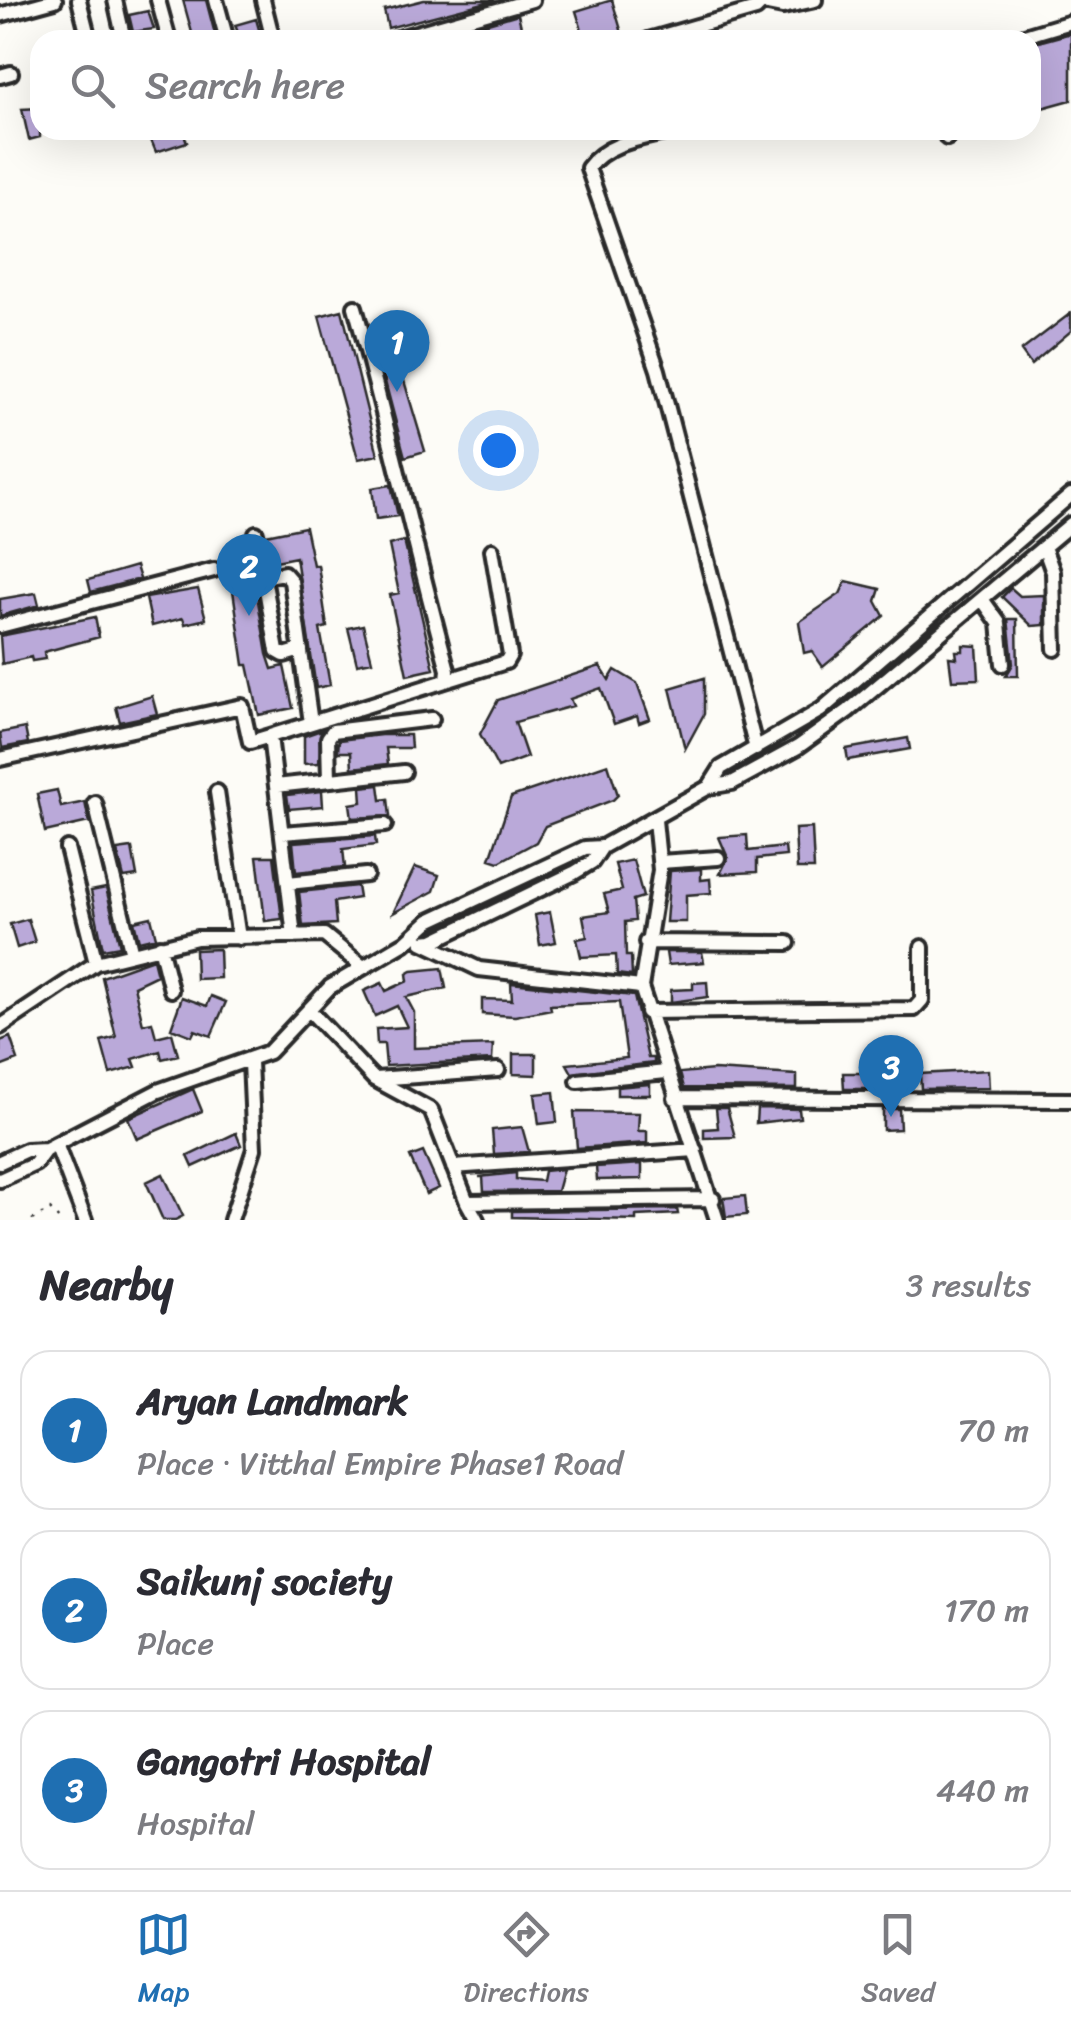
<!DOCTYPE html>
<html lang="en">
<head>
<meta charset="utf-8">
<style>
	body { margin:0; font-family:Sriracha,sans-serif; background:#f7f7f7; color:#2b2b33 }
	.you { position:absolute; left:498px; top:450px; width:35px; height:35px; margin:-25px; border:8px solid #fff; border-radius:50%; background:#1a73e8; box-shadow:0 0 0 15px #1a73e833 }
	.badge { display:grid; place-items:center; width:65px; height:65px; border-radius:50%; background:#1f6fb2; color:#fff; font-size:32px; font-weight:700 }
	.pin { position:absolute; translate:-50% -82px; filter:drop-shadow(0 2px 5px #0008) }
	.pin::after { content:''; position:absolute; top:52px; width:35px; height:30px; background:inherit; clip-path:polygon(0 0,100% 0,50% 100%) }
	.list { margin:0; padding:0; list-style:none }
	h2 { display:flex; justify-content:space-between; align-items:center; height:130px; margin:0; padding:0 40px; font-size:42px }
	h2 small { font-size:32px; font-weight:400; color:#7c7c81 }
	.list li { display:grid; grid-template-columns:65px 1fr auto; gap:30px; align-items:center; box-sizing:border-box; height:160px; margin:0 20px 20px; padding:0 20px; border:2px solid #e1e1e2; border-radius:30px }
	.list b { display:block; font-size:38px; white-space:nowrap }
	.list p { margin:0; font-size:32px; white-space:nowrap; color:#7c7c81 }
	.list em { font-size:32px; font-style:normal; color:#7c7c81 }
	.icon { flex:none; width:55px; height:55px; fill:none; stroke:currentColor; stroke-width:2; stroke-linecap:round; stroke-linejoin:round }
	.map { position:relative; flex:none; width:1071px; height:1220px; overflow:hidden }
	.search { position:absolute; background:#fff; box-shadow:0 10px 40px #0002; left:30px; right:30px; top:30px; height:110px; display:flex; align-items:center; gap:25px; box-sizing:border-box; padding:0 35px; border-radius:30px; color:#7c7c81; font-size:38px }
	.sheet { height:670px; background:#fff }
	nav { display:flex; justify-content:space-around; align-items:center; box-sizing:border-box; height:140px; border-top:2px solid #e1e1e2; background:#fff; font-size:28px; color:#7c7c81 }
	nav a { display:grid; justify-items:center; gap:5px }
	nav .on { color:#1f6fb2 }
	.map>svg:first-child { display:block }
	.building { fill:#baa9d9; stroke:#2b2b2b; stroke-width:2.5 }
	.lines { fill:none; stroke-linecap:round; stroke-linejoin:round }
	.minor-casing { stroke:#2b2b2b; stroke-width:20 }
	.path { stroke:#2b2b2b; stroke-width:2.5; stroke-dasharray:2.5 8; stroke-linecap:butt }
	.minor { stroke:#fdfcf7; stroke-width:12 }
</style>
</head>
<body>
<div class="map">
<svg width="1071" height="1220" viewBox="0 0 1071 1220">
	<rect width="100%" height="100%" fill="#fdfcf7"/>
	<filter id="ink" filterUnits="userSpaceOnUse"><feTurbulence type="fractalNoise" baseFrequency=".01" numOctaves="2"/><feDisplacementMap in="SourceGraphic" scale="20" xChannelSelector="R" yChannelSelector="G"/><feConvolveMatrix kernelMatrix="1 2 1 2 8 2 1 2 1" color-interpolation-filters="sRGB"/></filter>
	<g filter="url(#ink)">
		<path class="building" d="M 183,0 L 206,0 L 216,38 L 194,40 Z
			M 424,0 L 495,0 L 388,28 L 384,10 Z
			M 612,0 L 624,40 L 585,40 L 576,11 Z
			M 148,11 L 154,29 L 133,32 L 129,15 Z
			M 518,14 L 522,31 L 488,40 L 464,40 L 461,31 Z
			M 256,19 L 262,40 L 241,40 L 235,25 Z
			M 1071,33 L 1071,100 L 1031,111 L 1031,44 Z
			M 40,108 L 40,137 L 29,140 L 22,109 Z
			M 183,132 L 187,142 L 156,152 L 151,140 Z
			M 342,310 L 378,455 L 358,459 L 319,316 Z
			M 1071,313 L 1071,331 L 1031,365 L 1021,351 Z
			M 388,327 L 425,451 L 405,457 L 372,332 Z
			M 391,485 L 398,516 L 376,519 L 372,488 Z
			M 305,527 L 313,565 L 318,565 L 327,627 L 320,629 L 330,685 L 316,688 L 296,557 L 271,562 L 266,535 Z
			M 404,541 L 434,669 L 407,675 L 390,595 L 399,593 L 389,545 Z
			M 136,566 L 140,579 L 91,592 L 88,580 Z
			M 252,566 L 267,654 L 272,669 L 284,666 L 293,708 L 259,715 L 248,665 L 244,665 L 230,570 Z
			M 846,581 L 880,589 L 876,601 L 884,616 L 823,667 L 812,651 L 804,653 L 799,622 L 840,594 Z
			M 1011,588 L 1020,596 L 1044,595 L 1044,625 L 1032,626 L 1002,597 Z
			M 198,589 L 206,619 L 185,624 L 183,618 L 152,626 L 146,598 Z
			M 36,593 L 39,605 L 0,616 L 0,599 Z
			M 95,617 L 99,637 L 44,652 L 45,659 L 32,661 L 31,657 L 2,664 L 0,636 Z
			M 1008,619 L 1017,619 L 1018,676 L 1006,676 L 1013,664 Z
			M 363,625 L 372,661 L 357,664 L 348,628 Z
			M 963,645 L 977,646 L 979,679 L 952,680 L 949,657 L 957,658 L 956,651 L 963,651 Z
			M 600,666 L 609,680 L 615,670 L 637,683 L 650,719 L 639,723 L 637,716 L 614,724 L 601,688 L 570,699 L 573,706 L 515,722 L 527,757 L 498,768 L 480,734 L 498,700 Z
			M 704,678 L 704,714 L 685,749 L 670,688 Z
			M 152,696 L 157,714 L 120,722 L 116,707 Z
			M 25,728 L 28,743 L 2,748 L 0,733 Z
			M 321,730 L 319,763 L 304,764 L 304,736 Z
			M 381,735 L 410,735 L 411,748 L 386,748 L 388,764 L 352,768 L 351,752 L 338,752 L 339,740 Z
			M 908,738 L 910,749 L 848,760 L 846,749 Z
			M 608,764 L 618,795 L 613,800 L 545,826 L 536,842 L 499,862 L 490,859 L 511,797 Z
			M 379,785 L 381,800 L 388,799 L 390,816 L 352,818 L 350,804 L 362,802 L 361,787 Z
			M 57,790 L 61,807 L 85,802 L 89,822 L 45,832 L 37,794 Z
			M 322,791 L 323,806 L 289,809 L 287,795 Z
			M 812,828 L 814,869 L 797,869 L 795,829 Z
			M 747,835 L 748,851 L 785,847 L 786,856 L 757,859 L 757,872 L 720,874 L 728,858 L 719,837 Z
			M 375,836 L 376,845 L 343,849 L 345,867 L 296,872 L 293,842 Z
			M 132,848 L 137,876 L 124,878 L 117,850 Z
			M 257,856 L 274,856 L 282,919 L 265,921 Z
			M 633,860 L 643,897 L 633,900 L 635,921 L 625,922 L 626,956 L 631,956 L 632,976 L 617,974 L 616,955 L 581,957 L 577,939 L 587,937 L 583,916 L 609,912 L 604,894 L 622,890 L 615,864 Z
			M 415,867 L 439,875 L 434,891 L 393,913 Z
			M 701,869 L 701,880 L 710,879 L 711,893 L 686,895 L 686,922 L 666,922 L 670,871 Z
			M 357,886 L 359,898 L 334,902 L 336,924 L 303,926 L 299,892 Z
			M 106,888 L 120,946 L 103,949 L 91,891 Z
			M 550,912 L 556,942 L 540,945 L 535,915 Z
			M 151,917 L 156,937 L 139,941 L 134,921 Z
			M 28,919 L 35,942 L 17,948 L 10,924 Z
			M 219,949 L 220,978 L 196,979 L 195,950 Z
			M 666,952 L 702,952 L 704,962 L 668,965 Z
			M 153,959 L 157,975 L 134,986 L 143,1024 L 152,1022 L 156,1037 L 172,1033 L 178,1055 L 162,1059 L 160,1051 L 133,1059 L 136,1067 L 110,1074 L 101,1041 L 116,1037 L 102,977 Z
			M 442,968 L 446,988 L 406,997 L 414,1012 L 414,1048 L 493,1045 L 492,1060 L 386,1066 L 384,1044 L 377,1044 L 376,1029 L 407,1027 L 397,1006 L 375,1016 L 364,991 L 382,983 L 386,991 L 408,981 L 407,974 L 412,971 Z
			M 707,982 L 708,997 L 671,1002 L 671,990 L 693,989 L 693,983 Z
			M 511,983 L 634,996 L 648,1058 L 654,1058 L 654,1063 L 572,1073 L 567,1064 L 627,1058 L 619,1002 L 550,1005 L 551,1009 L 515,1016 L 482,1014 L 482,999 L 512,1000 Z
			M 211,996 L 226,1002 L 211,1036 L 195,1030 L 192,1036 L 171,1028 L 182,997 L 207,1006 Z
			M 10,1037 L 18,1060 L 0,1067 L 0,1041 Z
			M 513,1054 L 536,1054 L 536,1075 L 513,1074 Z
			M 714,1070 L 797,1075 L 797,1089 L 684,1088 L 680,1073 Z
			M 988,1070 L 989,1088 L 921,1089 L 920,1074 Z
			M 843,1073 L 899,1073 L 899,1089 L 844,1089 Z
			M 650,1084 L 650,1095 L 617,1095 L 617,1087 Z
			M 193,1089 L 202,1111 L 137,1139 L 128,1118 Z
			M 554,1092 L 557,1122 L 539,1124 L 535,1094 Z
			M 716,1108 L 727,1108 L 735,1137 L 704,1138 L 704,1129 L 718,1128 Z
			M 757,1108 L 799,1109 L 800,1118 L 756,1123 Z
			M 883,1109 L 899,1109 L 900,1129 L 883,1130 Z
			M 574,1112 L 639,1113 L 638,1131 L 647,1131 L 647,1143 L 577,1148 Z
			M 522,1127 L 529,1152 L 494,1154 L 492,1130 Z
			M 236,1133 L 241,1145 L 193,1167 L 188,1156 Z
			M 423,1152 L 439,1188 L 426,1194 L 410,1157 Z
			M 642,1164 L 642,1179 L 597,1180 L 596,1167 Z
			M 563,1169 L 557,1191 L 484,1192 L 483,1177 L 479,1177 L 516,1173 L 516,1179 L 542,1181 L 544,1171 Z
			M 163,1174 L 183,1216 L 175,1220 L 163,1220 L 146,1182 Z
			M 745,1196 L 747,1215 L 726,1217 L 723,1198 Z
			M 677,1209 L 678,1214 L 636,1216 L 636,1220 L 512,1217 L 512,1211 Z"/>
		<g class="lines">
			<defs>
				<path id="minor" d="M 79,0 L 89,40
					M 115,0 L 124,40
					M 158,0 L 169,40
					M 216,0 L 227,40
					M 263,0 L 273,40
					M 763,3 L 783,7 L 815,0
					M 0,15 L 55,0
					M 395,39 L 532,0
					M 648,40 L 756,9 L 765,0
					M 1011,40 L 1071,22
					M 0,76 L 11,73
					M 676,130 C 646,138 607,141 588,168 L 658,370 L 756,749
					M 945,130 L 947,138
					M 355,307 C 389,428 415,549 448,670 L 447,679
					M 256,533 L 277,651 L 284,655 L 301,650
					M 1044,547 L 1053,572 L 1055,649
					M 265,577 L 284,573 L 291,581 L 311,723
					M 982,599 L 999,623 L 1003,664
					M 0,626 L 214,570
					M 270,736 L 506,662 L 510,655 L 492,550
					M 0,759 L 242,706 L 250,742 L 270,736 L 294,936
					M 329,780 L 328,738 L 333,731 L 432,719
					M 276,786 L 404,772
					M 709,787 L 721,768 L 821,710 L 1071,495
					M 217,792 L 239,938
					M 95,803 L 132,954
					M 655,820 L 660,870 L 641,987 L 717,1220
					M 282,833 L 385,825
					M 67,848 L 96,963
					M 660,862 L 718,858
					M 288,883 L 366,875
					M 422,942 L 479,969 L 641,987
					M 422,942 L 433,941 L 574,873 L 592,862 L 602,847
					M 646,942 L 788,943
					M 160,946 L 171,990
					M 310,1011 L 374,1079 L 431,1110 L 467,1202 L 713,1199
					M 647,1012 L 914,1009 L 922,1000 L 922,947
					M 0,1027 L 96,963 L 197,938 L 324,935 L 363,967
					M 376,1079 L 498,1070
					M 578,1081 L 666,1072
					M 675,1098 L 1071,1100
					M 56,1144 L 85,1220
					M 0,1162 L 26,1150 L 46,1149
					M 453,1167 L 695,1150
					M 0,1180 L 35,1164 L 46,1149 L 158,1091 L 269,1052 L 330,987 L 405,943 L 429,921 L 585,848 L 602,847 L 709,787 L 732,783 L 798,747 L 848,711 L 1071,524
					M 467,1202 L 477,1220
					M 231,1220 L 254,1149 L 250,1062"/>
			</defs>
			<use href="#minor" class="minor-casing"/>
			<path class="path" d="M 32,1220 L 50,1209 L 59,1220"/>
			<use href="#minor" class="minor"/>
		</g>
	</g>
</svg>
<div class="you"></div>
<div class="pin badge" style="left:397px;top:392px">1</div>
<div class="pin badge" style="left:249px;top:616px">2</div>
<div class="pin badge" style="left:891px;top:1117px">3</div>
<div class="search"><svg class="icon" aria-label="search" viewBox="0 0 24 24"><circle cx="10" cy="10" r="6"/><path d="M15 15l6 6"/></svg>Search here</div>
</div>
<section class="sheet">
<h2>Nearby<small>3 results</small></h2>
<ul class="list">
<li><span class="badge">1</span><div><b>Aryan Landmark</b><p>Place · Vitthal Empire Phase1 Road</p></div><em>70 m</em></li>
<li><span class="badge">2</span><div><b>Saikunj society</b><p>Place</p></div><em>170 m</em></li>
<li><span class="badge">3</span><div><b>Gangotri Hospital</b><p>Hospital</p></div><em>440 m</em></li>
</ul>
</section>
<nav>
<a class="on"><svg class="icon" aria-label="map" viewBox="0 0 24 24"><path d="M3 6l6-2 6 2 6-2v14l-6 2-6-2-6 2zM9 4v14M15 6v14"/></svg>Map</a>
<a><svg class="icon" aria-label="directions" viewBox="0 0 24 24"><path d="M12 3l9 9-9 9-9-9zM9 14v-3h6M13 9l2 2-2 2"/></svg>Directions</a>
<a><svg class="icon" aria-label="saved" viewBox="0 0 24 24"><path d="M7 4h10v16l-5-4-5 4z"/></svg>Saved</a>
</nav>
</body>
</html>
